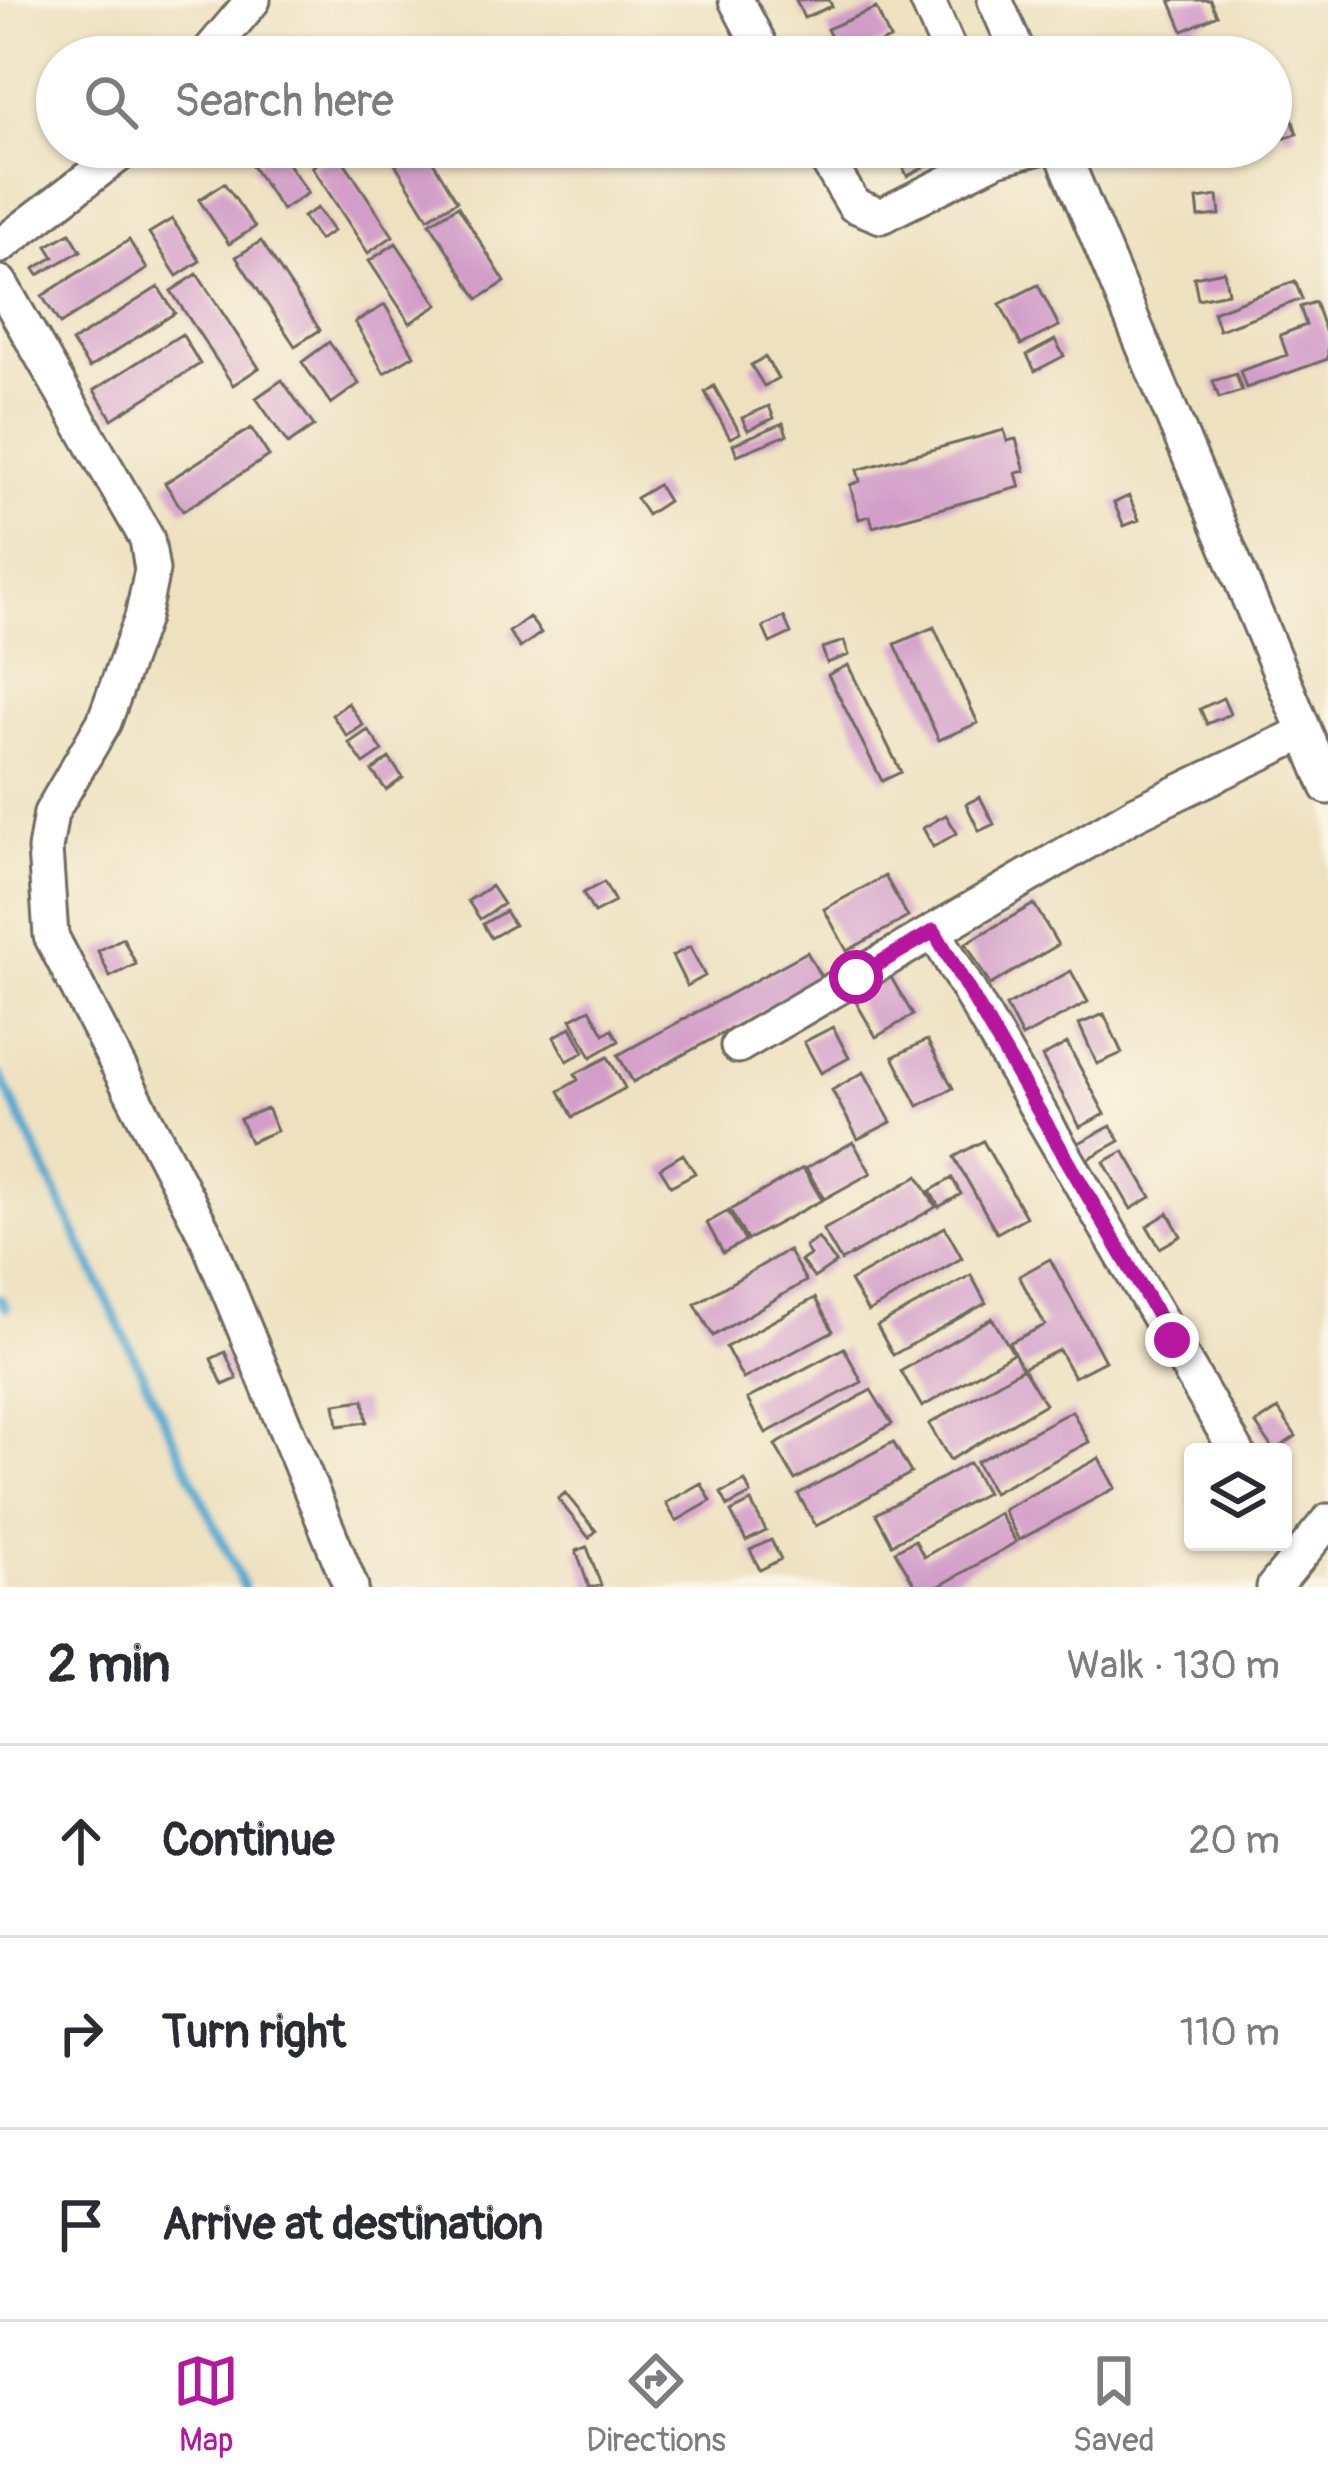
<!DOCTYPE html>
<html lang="en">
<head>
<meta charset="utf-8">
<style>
	body { margin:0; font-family:Pangolin,sans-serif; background:#f2f2f3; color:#2b2b33 }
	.controls { position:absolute; right:36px; bottom:36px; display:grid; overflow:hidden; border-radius:12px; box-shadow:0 3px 9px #0004 }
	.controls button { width:108px; height:108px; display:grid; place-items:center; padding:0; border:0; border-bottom:3px solid #e1e1e2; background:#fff; color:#2b2b33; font:60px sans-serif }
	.stop { position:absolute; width:36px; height:36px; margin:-27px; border:9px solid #b5179e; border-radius:50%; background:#fff }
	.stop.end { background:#b5179e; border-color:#fff; box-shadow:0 3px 12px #0008 }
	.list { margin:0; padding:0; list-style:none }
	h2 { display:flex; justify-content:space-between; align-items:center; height:156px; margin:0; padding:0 48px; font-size:51px }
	h2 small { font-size:39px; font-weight:400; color:#7c7c81 }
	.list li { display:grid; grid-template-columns:78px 1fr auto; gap:36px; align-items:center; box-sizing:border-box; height:192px; padding:0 48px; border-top:3px solid #e1e1e2 }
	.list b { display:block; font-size:45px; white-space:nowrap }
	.list em { font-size:39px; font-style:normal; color:#7c7c81 }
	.icon { flex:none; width:66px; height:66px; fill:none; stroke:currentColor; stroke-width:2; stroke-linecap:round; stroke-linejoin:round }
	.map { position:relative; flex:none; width:1328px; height:1587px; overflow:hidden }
	.search { position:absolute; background:#fff; box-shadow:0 3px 9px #0004; left:36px; right:36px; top:36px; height:132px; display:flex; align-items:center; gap:30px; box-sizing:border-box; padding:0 42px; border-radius:66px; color:#7c7c81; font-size:45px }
	.sheet { height:732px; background:#fff }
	nav { display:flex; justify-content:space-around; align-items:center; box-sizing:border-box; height:168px; border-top:3px solid #e1e1e2; background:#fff; font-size:33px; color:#7c7c81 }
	nav a { display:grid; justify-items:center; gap:6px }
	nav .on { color:#b5179e }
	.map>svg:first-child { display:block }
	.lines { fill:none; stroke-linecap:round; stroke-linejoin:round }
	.stream { stroke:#54a9d0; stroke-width:9 }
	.building { fill:#d29ec9 }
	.minor-casing { stroke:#6f6b5f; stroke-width:39 }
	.minor { stroke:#fff; stroke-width:33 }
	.route { stroke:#b5179e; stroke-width:15 }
</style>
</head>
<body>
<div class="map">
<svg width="1328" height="1587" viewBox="0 0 1328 1587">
	<rect width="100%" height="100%" fill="#fcf5e5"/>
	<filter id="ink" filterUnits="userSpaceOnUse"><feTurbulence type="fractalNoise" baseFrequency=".00833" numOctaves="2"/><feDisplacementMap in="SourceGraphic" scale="24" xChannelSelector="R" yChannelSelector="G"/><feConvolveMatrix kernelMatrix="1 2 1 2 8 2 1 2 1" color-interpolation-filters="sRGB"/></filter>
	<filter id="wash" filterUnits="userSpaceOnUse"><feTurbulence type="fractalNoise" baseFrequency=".004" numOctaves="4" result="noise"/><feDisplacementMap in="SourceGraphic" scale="48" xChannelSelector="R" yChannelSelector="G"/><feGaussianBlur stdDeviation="2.7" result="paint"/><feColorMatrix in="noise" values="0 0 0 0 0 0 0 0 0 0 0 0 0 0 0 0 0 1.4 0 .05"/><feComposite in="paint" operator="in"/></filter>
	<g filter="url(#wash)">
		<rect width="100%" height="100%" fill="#eee1c0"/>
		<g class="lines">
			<path class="stream" d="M 0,1075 L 244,1587
				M 0,1298 L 6,1308"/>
		</g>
		<g id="blocks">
			<path class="building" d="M 796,0 L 829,0 L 832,6 L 804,18 Z
				M 1170,0 L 1210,0 L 1217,15 L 1183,31 Z
				M 876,8 L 890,39 L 848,57 L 840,57 L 827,29 Z
				M 1285,96 L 1297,134 L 1285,138 L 1272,100 Z
				M 385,147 L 424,147 L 457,201 L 428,218 Z
				M 915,147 L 923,147 L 931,164 L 907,176 L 898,155 Z
				M 278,149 L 308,193 L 282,210 L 252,166 Z
				M 337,151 L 393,236 L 368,253 L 312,167 Z
				M 224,183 L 255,227 L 229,244 L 199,200 Z
				M 1218,196 L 1220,215 L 1199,217 L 1197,199 Z
				M 458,206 L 505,282 L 478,299 L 430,223 Z
				M 317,208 L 333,231 L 319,240 L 303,217 Z
				M 172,219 L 200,261 L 177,276 L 149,233 Z
				M 70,233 L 81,251 L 38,275 L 34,269 L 54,257 L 47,246 Z
				M 129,240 L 147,269 L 60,324 L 42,296 Z
				M 261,241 L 320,330 L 295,346 L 236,257 Z
				M 396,243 L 438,305 L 410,323 L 369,261 Z
				M 1224,271 L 1228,293 L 1198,299 L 1194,277 Z
				M 197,274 L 259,368 L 233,385 L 171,291 Z
				M 1295,281 L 1302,299 L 1219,330 L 1213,312 Z
				M 1038,285 L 1059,326 L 1021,345 L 1000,304 Z
				M 158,287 L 175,313 L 89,368 L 72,342 Z
				M 1315,302 L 1328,339 L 1328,359 L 1246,388 L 1240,371 L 1287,355 L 1280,335 L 1306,325 L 1300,307 Z
				M 385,305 L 414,355 L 384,373 L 355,322 Z
				M 182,334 L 200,364 L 112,419 L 94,390 Z
				M 1055,340 L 1064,356 L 1035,371 L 1027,355 Z
				M 329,342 L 359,384 L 331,404 L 302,362 Z
				M 765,357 L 778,378 L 764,386 L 751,365 Z
				M 1236,374 L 1242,391 L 1219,398 L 1213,381 Z
				M 282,380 L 314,426 L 288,444 L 256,398 Z
				M 714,386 L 740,433 L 730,438 L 705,392 Z
				M 769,406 L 774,418 L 748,430 L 742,418 Z
				M 783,423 L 787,435 L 737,455 L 733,444 Z
				M 251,428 L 269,456 L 183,511 L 165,483 Z
				M 1004,430 L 1007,441 L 1016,439 L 1025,471 L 1016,473 L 1020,487 L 873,527 L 870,516 L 859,519 L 850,485 L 860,481 L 857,470 Z
				M 658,485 L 668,501 L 647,515 L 636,498 Z
				M 1129,496 L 1139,520 L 1124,526 L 1114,503 Z
				M 529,617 L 541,633 L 520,648 L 509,632 Z
				M 784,617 L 791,633 L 770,643 L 763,627 Z
				M 934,627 L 978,723 L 939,740 L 895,644 Z
				M 844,641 L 849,655 L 827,663 L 822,648 Z
				M 848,665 L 901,772 L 882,781 L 828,675 Z
				M 1223,698 L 1230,714 L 1207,724 L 1200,709 Z
				M 348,703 L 363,725 L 347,736 L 332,715 Z
				M 368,730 L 383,751 L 364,764 L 349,743 Z
				M 389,758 L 403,778 L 386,790 L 372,771 Z
				M 980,797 L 994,824 L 979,831 L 966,804 Z
				M 946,815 L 957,833 L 933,847 L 923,828 Z
				M 885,876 L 908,917 L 847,951 L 824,909 Z
				M 604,882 L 615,902 L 594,913 L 583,893 Z
				M 491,886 L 503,904 L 480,919 L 468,901 Z
				M 1034,904 L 1058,945 L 990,985 L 966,943 Z
				M 505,911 L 514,925 L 491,938 L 483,924 Z
				M 123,938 L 136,964 L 110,977 L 98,951 Z
				M 690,947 L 705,976 L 687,986 L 672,956 Z
				M 807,952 L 822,979 L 633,1082 L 618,1055 Z
				M 1071,971 L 1088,1002 L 1022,1037 L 1006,1006 Z
				M 889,974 L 913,1015 L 876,1037 L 852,995 Z
				M 590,1009 L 604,1034 L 612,1029 L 619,1041 L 591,1057 L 571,1019 Z
				M 1104,1014 L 1122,1053 L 1097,1064 L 1079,1024 Z
				M 571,1027 L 584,1052 L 567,1061 L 554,1037 Z
				M 833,1027 L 849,1058 L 821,1073 L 804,1042 Z
				M 927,1040 L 953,1088 L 918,1106 L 893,1057 Z
				M 1067,1043 L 1105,1114 L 1080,1127 L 1042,1057 Z
				M 608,1057 L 625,1088 L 573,1117 L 559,1091 L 578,1080 L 575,1074 Z
				M 864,1072 L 891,1122 L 858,1139 L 832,1090 Z
				M 267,1108 L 277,1131 L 250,1142 L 240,1119 Z
				M 1111,1126 L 1120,1141 L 1084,1161 L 1075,1145 Z
				M 983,1141 L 1026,1217 L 997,1233 L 954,1157 Z
				M 853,1142 L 871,1173 L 824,1199 L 806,1168 Z
				M 1124,1151 L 1151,1197 L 1131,1209 L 1104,1162 Z
				M 683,1154 L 695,1173 L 671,1186 L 660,1168 Z
				M 803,1168 L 822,1200 L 747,1240 L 730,1210 Z
				M 918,1176 L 936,1207 L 841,1261 L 823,1230 Z
				M 952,1178 L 961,1194 L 939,1207 L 930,1191 Z
				M 728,1211 L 745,1241 L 723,1253 L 707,1223 Z
				M 1168,1213 L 1181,1236 L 1160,1248 L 1147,1226 Z
				M 945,1227 L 962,1258 L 868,1312 L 850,1281 Z
				M 818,1238 L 836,1263 L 814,1278 L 801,1261 L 810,1255 L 805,1247 Z
				M 788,1250 L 806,1281 L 713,1336 L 695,1304 Z
				M 1050,1259 L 1105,1361 L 1074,1377 L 1059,1350 L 1022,1368 L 1009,1343 L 1045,1325 L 1019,1276 Z
				M 971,1275 L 986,1303 L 893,1355 L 877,1326 Z
				M 815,1298 L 833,1331 L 743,1379 L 726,1347 Z
				M 992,1318 L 1013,1353 L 922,1407 L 901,1371 Z
				M 844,1348 L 862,1382 L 766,1433 L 747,1399 Z
				M 225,1352 L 237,1379 L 223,1385 L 211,1359 Z
				M 1023,1368 L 1045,1404 L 950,1460 L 929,1424 Z
				M 871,1390 L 892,1424 L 795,1480 L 775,1445 Z
				M 364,1400 L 367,1422 L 338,1426 L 335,1404 Z
				M 1278,1409 L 1296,1436 L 1274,1451 L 1256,1424 Z
				M 1072,1411 L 1089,1442 L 993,1493 L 976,1462 Z
				M 893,1442 L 911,1473 L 816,1526 L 798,1494 Z
				M 1099,1458 L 1115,1488 L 1019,1540 L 1003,1510 Z
				M 969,1463 L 986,1493 L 892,1544 L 876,1514 Z
				M 745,1481 L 751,1494 L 728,1506 L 721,1493 Z
				M 701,1483 L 711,1501 L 676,1521 L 666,1503 Z
				M 565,1493 L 596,1531 L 589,1538 L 558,1499 Z
				M 751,1502 L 766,1531 L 746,1541 L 731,1512 Z
				M 999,1513 L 1016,1542 L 938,1587 L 916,1587 L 895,1551 L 915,1540 L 924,1557 Z
				M 771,1540 L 781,1559 L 760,1570 L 750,1550 Z
				M 587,1547 L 601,1585 L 596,1587 L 589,1587 L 576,1551 Z"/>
		</g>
	</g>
	<g filter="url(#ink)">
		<use href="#blocks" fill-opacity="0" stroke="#6f6b5f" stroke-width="3"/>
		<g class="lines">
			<defs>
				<path id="minor" d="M 736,0 L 766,57
					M 927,0 L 952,57
					M 995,0 L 1020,57
					M 205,57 L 253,0
					M 819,147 L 854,205 L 881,216 L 997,158 L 1040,147
					M 1060,147 L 1328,787
					M 0,246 L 129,147
					M 0,283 L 147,539 L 152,570 L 142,618 L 104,722 L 51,813 L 45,849 L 51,936 L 207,1238 L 351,1587
					M 934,931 L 1237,1452
					M 738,1046 L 1136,813 L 1303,733
					M 1274,1587 L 1328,1521"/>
			</defs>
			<use href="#minor" class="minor-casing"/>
			<use href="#minor" class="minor"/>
		</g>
	</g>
	<g class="lines" filter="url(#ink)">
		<path class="route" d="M 856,977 L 934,931 L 1172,1340"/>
	</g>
</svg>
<div class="controls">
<button><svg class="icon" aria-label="layers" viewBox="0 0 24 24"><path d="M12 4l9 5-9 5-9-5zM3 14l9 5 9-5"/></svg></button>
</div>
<div class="stop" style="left:856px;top:977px"></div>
<div class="stop end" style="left:1172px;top:1340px"></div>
<div class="search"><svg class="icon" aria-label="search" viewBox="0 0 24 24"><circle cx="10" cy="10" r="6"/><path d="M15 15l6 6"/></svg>Search here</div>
</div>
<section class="sheet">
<h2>2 min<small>Walk · 130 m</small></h2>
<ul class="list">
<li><svg class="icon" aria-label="ahead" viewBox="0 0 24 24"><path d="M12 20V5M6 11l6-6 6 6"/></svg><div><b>Continue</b></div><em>20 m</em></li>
<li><svg class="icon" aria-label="right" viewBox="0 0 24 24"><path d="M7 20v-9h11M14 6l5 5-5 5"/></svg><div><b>Turn right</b></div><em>110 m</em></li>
<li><svg class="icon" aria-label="arrive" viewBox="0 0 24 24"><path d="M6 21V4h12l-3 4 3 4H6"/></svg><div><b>Arrive at destination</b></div></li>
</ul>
</section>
<nav>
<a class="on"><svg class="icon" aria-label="map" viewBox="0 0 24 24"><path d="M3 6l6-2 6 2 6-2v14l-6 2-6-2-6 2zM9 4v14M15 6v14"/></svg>Map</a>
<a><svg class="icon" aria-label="directions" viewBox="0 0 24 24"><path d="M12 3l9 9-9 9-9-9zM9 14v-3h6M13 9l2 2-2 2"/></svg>Directions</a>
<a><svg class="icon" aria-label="saved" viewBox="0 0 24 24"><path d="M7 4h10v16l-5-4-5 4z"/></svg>Saved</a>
</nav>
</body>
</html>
